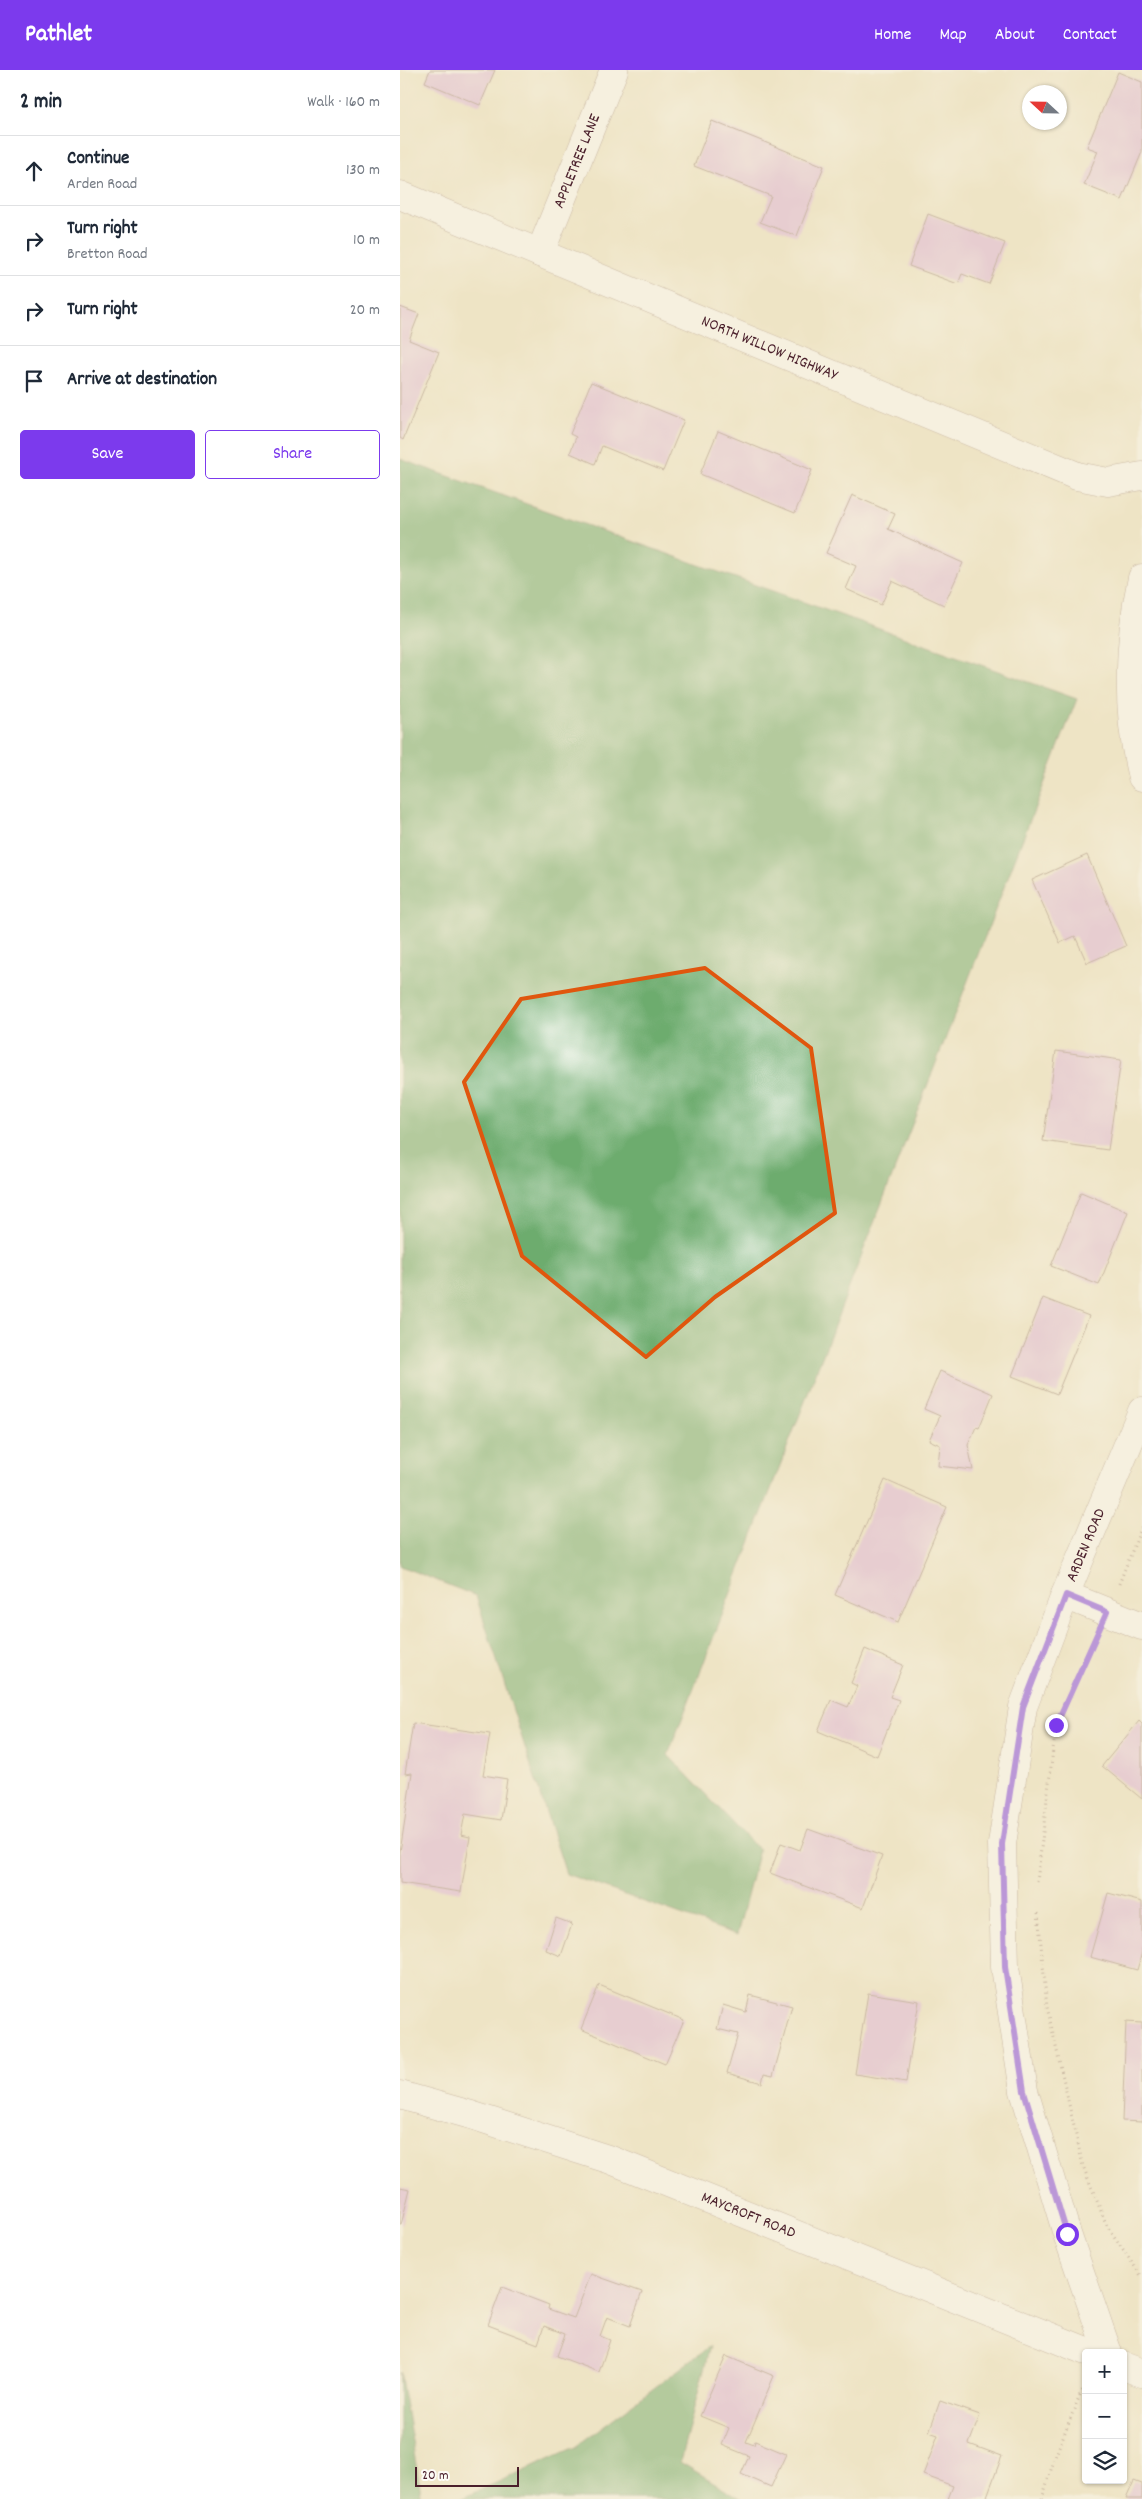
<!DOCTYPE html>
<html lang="en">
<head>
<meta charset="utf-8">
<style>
	body { margin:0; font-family:Dekko,sans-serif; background:#f6f6f7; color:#1f2937 }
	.controls { position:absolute; right:15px; bottom:15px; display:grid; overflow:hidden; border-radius:5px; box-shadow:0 1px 4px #0004 }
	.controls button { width:45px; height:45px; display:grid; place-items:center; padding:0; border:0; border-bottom:1px solid #e0e1e3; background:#fff; color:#1f2937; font:25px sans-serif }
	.compass { position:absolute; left:622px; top:15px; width:45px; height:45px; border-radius:50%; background:#fff; box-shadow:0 1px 4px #0004; rotate:292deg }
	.scale { position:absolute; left:15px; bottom:12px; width:104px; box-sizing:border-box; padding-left:5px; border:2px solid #4a1f2b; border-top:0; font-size:14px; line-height:18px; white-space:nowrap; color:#4a1f2b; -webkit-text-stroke:4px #fdfcf7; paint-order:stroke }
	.stop { position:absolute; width:15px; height:15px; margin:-11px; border:4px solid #7c3aed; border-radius:50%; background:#fff }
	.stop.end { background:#7c3aed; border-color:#fff; box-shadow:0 1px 5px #0008 }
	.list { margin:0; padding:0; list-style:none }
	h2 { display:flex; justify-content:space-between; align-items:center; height:65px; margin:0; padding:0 20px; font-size:21px }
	h2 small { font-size:16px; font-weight:400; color:#747a83 }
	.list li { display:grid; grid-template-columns:32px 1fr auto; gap:15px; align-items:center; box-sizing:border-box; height:70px; padding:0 20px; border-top:1px solid #e0e1e3 }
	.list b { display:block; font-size:19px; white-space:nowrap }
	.list p { margin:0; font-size:16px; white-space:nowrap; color:#747a83 }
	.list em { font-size:16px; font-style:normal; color:#747a83 }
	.actions { display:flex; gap:10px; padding:15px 20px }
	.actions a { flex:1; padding:11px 0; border:1px solid #7c3aed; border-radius:5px; text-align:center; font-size:18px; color:#7c3aed }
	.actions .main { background:#7c3aed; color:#fff }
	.icon { flex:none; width:28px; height:28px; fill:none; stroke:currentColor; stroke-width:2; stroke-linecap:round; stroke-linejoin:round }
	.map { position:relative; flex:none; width:742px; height:2429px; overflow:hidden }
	header { display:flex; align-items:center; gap:30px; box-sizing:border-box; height:70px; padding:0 25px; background:#7c3aed; color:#fff }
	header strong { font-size:24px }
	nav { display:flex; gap:28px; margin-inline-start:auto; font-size:18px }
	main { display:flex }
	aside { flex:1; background:#fff }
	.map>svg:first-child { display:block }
	.forest { fill:#6dac6e; stroke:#5c664c }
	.building { fill:#deb2de }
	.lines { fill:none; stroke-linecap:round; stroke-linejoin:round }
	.minor-casing { stroke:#9c8278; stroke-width:29 }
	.tertiary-casing { stroke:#9c8278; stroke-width:29 }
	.path { stroke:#9c8278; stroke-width:3; stroke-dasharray:1 4; stroke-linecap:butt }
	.minor { stroke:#fff; stroke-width:28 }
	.tertiary { stroke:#fff; stroke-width:28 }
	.route { stroke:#7c3aed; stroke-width:6 }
	.marked { fill:none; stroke:#e0560e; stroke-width:4; stroke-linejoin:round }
	.labels { text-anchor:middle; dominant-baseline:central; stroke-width:4.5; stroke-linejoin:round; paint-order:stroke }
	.street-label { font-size:16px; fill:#4a1f2b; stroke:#fdfcf7 }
</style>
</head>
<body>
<header>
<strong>Pathlet</strong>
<nav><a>Home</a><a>Map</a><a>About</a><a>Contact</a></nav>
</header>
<main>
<aside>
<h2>2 min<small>Walk · 160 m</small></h2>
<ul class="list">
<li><svg class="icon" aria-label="ahead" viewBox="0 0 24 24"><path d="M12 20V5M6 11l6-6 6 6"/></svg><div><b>Continue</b><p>Arden Road</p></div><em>130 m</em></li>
<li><svg class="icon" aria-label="right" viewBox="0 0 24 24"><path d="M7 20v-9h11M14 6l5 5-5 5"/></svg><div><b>Turn right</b><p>Bretton Road</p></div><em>10 m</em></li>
<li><svg class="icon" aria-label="right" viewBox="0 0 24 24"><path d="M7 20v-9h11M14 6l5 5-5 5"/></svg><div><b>Turn right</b></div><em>20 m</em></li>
<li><svg class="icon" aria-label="arrive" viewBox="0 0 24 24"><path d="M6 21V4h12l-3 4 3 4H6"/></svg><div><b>Arrive at destination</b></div></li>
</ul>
<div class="actions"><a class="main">Save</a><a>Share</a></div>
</aside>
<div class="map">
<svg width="742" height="2429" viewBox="0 0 742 2429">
	<rect width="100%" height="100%" fill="#fdfcf7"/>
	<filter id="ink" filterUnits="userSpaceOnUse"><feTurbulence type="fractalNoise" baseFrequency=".02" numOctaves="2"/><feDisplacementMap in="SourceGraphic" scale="10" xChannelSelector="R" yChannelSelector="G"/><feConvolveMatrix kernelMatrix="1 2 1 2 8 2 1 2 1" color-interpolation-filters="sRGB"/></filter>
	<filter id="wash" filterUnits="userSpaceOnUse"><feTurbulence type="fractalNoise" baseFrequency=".0096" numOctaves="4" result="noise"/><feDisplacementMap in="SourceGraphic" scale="20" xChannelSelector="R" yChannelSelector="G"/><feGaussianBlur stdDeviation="1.12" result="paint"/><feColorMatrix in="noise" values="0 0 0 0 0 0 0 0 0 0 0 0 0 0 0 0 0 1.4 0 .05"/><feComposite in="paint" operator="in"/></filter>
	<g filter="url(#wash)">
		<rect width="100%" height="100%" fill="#eee4c5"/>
		<path class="forest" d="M 0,389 L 677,629 L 268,1685 L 359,1780 L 337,1865 L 166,1804 L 76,1526 L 0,1496 Z
			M 310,2276 L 280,2392 L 342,2429 L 61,2429 L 175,2377 Z
			M 0,2302 L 22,2429 L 0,2429 Z"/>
		<g id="blocks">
			<path class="building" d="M 30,0 L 95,0 L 80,35 L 25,12 Z
				M 718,2 L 742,12 L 742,82 L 722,130 L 684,115 L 698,81 L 687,77 Z
				M 312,51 L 424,96 L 397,166 L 360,152 L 371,126 L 294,96 Z
				M 528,144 L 605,173 L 589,214 L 562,204 L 558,214 L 509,196 Z
				M 0,237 L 19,244 L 9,270 L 39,282 L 3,370 L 0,368 Z
				M 191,312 L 284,350 L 263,401 L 202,376 L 195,394 L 170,383 L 176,367 L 170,364 Z
				M 318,361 L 412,400 L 395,443 L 300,404 Z
				M 452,425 L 495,444 L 488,459 L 563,493 L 544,535 L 492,511 L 481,535 L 446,519 L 456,496 L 426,483 Z
				M 687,785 L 726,876 L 687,893 L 675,866 L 660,873 L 632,810 Z
				M 656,981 L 721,990 L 708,1080 L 643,1071 Z
				M 681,1122 L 728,1142 L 699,1215 L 651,1196 Z
				M 643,1228 L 689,1246 L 657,1324 L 612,1306 Z
				M 540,1301 L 593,1324 L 579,1358 L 576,1357 L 568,1375 L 573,1400 L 538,1396 L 540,1375 L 529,1370 L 540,1346 L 524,1339 Z
				M 485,1410 L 547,1437 L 498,1552 L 435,1525 Z
				M 465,1579 L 503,1595 L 490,1627 L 499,1630 L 477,1686 L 418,1661 L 431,1630 L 448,1637 L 457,1616 L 451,1613 Z
				M 739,1651 L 742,1654 L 742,1729 L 702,1696 Z
				M 13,1653 L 90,1664 L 83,1705 L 107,1709 L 101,1750 L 65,1744 L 61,1765 L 70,1767 L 61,1822 L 0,1813 L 0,1782 L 12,1703 L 5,1704 Z
				M 408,1759 L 482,1786 L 463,1838 L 370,1803 L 381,1773 L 400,1780 Z
				M 708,1823 L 742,1832 L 742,1882 L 737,1900 L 690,1887 Z
				M 156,1848 L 172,1854 L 161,1886 L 146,1880 Z
				M 199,1915 L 284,1950 L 265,1994 L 181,1959 Z
				M 468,1923 L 519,1931 L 506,2012 L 455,2004 Z
				M 350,1925 L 392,1936 L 373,2006 L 364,2004 L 362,2013 L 327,2003 L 338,1964 L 317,1959 L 323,1935 L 346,1942 Z
				M 726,1952 L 742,1953 L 742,2052 L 722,2051 Z
				M 0,2117 L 10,2119 L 1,2155 L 0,2155 Z
				M 191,2204 L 242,2222 L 230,2256 L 207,2247 L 200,2266 L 210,2270 L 199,2302 L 157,2286 L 165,2264 L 144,2256 L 138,2274 L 88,2255 L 102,2217 L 149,2235 L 148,2239 L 174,2248 Z
				M 326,2286 L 374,2306 L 346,2372 L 354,2375 L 355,2371 L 386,2384 L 371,2417 L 341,2404 L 349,2386 L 322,2375 L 329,2358 L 300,2346 Z
				M 540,2331 L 580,2345 L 569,2374 L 602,2386 L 586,2429 L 548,2429 L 553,2416 L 523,2405 L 538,2365 L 529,2362 Z
				M 734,2411 L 742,2414 L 742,2429 L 726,2429 Z"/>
		</g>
	</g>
	<g filter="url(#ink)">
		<use href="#blocks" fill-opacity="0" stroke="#9c8278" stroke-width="1"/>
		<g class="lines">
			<defs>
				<g id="minor">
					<path id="s1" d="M 140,183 L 214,0"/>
					<path d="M 742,508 C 728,571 726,643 742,707"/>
					<path d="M 665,1525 L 742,1556"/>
					<path id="s2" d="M 0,2025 L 71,2045 L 211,2090 L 691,2283"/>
					<path id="s3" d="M 708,2283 L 667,2164 L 624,2021 L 605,1897 L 602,1774 L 623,1637 L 665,1525 L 742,1341"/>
					<path d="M 723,2296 L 742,2303"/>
				</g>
				<g id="tertiary">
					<path id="s4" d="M 0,125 L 677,406 L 708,412 L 742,406"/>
				</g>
			</defs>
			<use href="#minor" class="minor-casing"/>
			<use href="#tertiary" class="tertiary-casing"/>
			<path class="path" d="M 719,1514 L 742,1456
				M 637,1812 L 656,1655 L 694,1570
				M 638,1843 L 647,1937 L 683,2096 L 707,2156 L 742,2207
				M 642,2429 L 655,2387 L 681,2322 L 686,2317"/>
			<use href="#minor" class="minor"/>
			<use href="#tertiary" class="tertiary"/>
		</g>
	</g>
	<g class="lines" filter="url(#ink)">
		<path class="route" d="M 656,1655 L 707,1542 L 666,1525 L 623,1637 L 602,1774 L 605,1897 L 624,2021 L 667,2164"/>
	</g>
	<path d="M0 0H742V2429H0ZM 305,898 L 411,978 L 435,1143 L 315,1227 L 246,1287 L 122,1186 L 64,1012 L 121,929 Z" fill="#eee4c5" fill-opacity=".55" fill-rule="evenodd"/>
	<path class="marked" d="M 305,898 L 411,978 L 435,1143 L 315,1227 L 246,1287 L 122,1186 L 64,1012 L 121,929 Z"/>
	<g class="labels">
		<g class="street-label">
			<text stroke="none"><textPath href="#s1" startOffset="99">APPLETREE LANE</textPath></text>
			<text stroke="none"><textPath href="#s4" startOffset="400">NORTH WILLOW HIGHWAY</textPath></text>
			<text stroke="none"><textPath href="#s3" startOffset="836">ARDEN ROAD</textPath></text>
			<text stroke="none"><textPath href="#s2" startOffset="369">MAYCROFT ROAD</textPath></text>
		</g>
	</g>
</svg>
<div class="controls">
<button>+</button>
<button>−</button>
<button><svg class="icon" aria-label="layers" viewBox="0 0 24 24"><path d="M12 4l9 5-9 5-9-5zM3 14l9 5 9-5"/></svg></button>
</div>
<svg class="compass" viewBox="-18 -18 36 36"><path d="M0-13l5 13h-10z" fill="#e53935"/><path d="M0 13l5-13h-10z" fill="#747a83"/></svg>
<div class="scale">20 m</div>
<div class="stop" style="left:667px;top:2164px"></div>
<div class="stop end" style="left:656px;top:1655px"></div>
</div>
</main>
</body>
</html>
